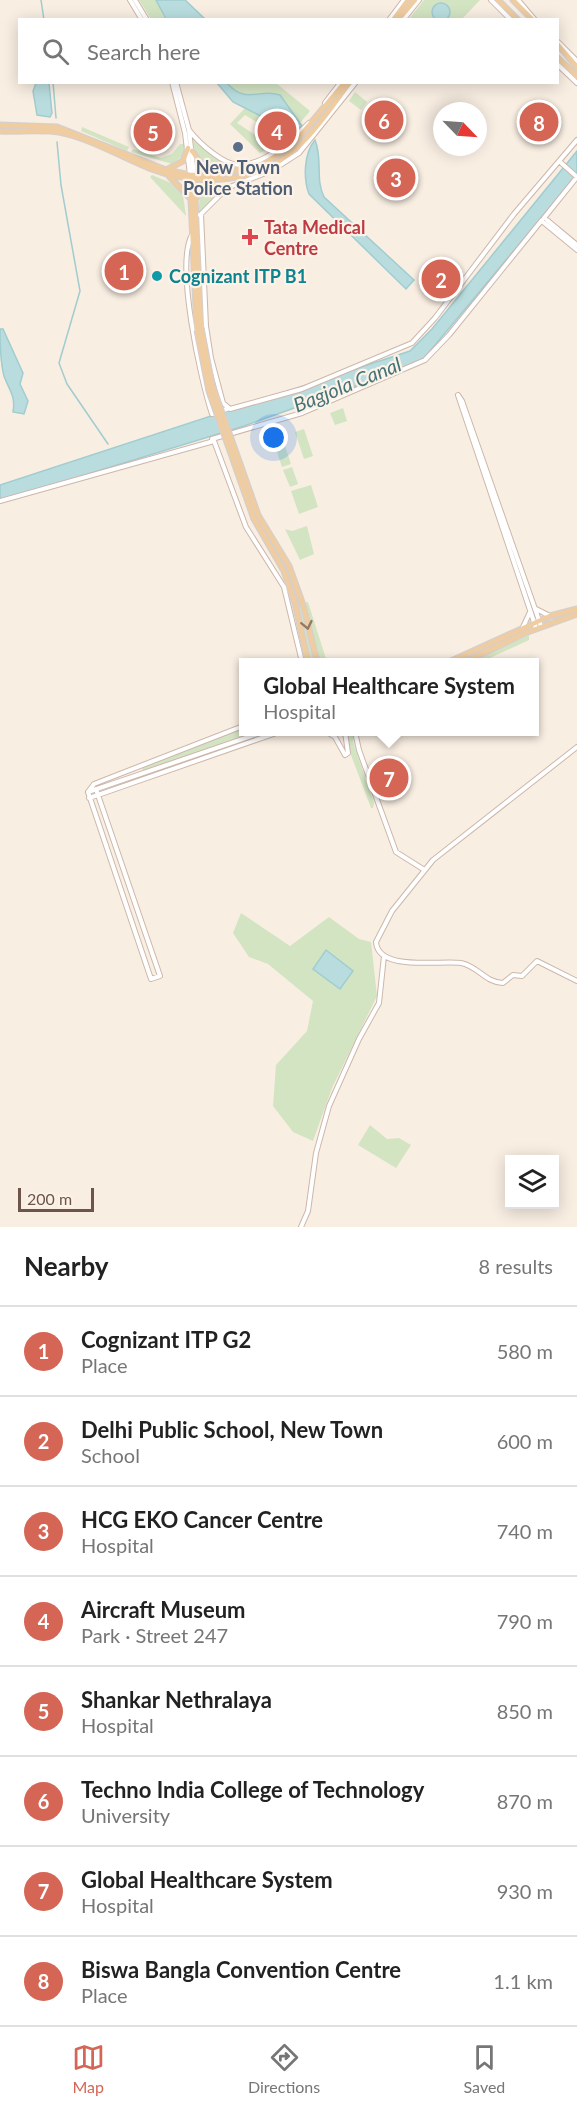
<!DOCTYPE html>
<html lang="en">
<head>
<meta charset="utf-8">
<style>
	body { margin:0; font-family:Lato,sans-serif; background:#f2f2f2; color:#222 }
	.controls { position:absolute; right:18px; bottom:18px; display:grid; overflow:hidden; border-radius:0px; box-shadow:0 3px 15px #0003 }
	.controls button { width:54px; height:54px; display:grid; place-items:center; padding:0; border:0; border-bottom:2px solid #e0e0e0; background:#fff; color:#222; font:30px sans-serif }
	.compass { position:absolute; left:433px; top:102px; width:54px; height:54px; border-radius:50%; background:#fff; box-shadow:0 3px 15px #0003; rotate:115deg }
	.scale { position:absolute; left:18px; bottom:15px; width:76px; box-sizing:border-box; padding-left:6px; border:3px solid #6d554c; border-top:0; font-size:16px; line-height:21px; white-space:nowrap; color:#6d554c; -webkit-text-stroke:4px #fcf2e7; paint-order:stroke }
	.you { position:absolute; left:274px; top:438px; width:21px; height:21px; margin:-15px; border:4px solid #fff; border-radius:50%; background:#1a73e8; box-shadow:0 0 0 9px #1a73e833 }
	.badge { display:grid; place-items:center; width:39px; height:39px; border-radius:50%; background:#d56655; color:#fff; font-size:20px; font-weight:700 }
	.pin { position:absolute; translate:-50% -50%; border:3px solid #fff; box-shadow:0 2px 6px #0006 }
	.popup { position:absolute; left:239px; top:658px; width:300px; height:78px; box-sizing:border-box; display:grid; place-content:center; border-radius:0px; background:#fff; filter:drop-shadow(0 2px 4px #0005); font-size:20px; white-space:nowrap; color:#767676 }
	.popup b { font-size:22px; color:#222 }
	.popup::after { content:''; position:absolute; left:50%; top:100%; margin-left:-12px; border:12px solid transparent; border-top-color:#fff }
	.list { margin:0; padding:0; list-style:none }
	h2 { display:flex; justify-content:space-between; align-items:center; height:78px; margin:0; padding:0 24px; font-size:26px }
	h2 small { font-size:20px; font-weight:400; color:#767676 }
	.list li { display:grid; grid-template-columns:39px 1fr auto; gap:18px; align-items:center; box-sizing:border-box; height:90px; padding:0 24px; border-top:2px solid #e0e0e0 }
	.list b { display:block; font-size:22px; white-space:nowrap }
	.list p { margin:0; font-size:20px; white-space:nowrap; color:#767676 }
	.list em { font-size:20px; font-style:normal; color:#767676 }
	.icon { flex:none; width:33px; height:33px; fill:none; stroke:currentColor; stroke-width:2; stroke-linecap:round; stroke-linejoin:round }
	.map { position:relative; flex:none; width:577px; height:1227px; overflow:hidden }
	.search { position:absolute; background:#fff; box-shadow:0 3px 15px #0003; left:18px; right:18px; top:18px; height:66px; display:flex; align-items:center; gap:15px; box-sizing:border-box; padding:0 21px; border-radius:0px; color:#767676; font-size:22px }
	.sheet { height:798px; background:#fff }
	nav { display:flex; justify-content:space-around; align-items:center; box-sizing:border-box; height:84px; border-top:2px solid #e0e0e0; background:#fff; font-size:16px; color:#767676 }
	nav a { display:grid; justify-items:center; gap:3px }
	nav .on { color:#d56655 }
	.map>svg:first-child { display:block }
	.green { fill:#d3e4c3; fill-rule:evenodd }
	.water { fill:#b9dddf; stroke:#a1ccd0; stroke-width:1.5 }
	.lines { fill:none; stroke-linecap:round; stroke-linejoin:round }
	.stream { stroke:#a1ccd0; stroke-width:1.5 }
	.secondary-casing { stroke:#cdb7ab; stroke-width:6 }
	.primary-casing { stroke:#d6cfcd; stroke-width:7 }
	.secondary { stroke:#fff; stroke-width:4 }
	.primary { stroke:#f0cca1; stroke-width:4.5 }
	.primary-bridge-casing { stroke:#d6cfcd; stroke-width:7; stroke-linecap:butt }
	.primary-bridge { stroke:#f0cca1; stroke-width:4.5 }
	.oneway { stroke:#947966 }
	.service-dot { fill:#5c6f8a; stroke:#fcf2e7; stroke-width:2 }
	.health-dot { fill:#e0444e; stroke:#fcf2e7; stroke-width:2 }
	.culture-dot { fill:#0f9aa8; stroke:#fcf2e7; stroke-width:2 }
	.labels { text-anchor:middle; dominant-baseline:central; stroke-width:4.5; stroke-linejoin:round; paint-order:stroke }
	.service-label { font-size:18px; font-weight:bold; fill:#4e5e75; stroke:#fcf2e7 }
	.health-label { font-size:18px; font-weight:bold; fill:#be3a42; stroke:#fcf2e7; text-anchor:start }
	.culture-label { font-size:18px; font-weight:bold; fill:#0d838f; stroke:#fcf2e7; text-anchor:start }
	.water-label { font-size:20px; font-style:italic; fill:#457377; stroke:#fcf2e7 }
</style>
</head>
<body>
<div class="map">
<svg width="577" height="1227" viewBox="0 0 577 1227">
	<rect width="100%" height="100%" fill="#f9eee2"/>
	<path class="green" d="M 139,0 L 156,0 L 165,19 L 151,19 Z
		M 424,0 L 480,0 L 462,19 L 408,20 Z
		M 227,83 L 276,83 L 310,111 L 300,123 C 288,113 286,100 270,95 C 252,89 247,105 227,83 Z
		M 355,92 L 367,102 L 361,110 L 349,101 Z
		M 245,108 L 289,129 L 294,133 L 291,135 L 288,131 L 282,134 L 280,131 L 270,143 L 272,146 L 260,153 L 230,124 ZM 245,115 L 266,128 L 260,138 L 237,123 Z
		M 82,127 L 129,147 L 127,151 L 81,131 Z
		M 193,138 L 226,163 L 241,168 C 216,174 194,166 193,138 Z
		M 180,144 L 184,144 L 184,155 L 172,164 L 131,152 L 133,149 L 161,158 L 172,154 Z
		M 152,175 L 171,183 L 183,195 L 186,216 L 150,177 Z
		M 226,184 L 199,214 C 197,194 206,184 226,184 Z
		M 343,408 L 347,421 L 335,425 L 330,413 Z
		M 304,429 L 313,456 L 304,459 L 295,432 Z
		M 282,437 L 291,464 L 282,467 L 273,440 Z
		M 292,467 L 298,484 L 290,487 L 283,470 Z
		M 311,485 L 318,507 L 299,514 L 291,491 Z
		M 307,526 L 314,554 L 300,560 L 285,529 L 292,531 Z
		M 298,596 L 314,662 L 311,662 L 294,597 Z
		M 306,602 L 308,602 L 327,662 L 320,662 Z
		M 529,635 L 529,640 L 481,662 L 469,662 Z
		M 243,728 L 243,732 L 255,732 L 143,771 L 142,768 Z
		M 347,732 L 353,732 L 353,742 L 374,803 L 373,808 L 371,808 L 346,742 Z
		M 241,913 L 290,946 L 329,917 L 359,939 L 371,942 L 377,996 L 332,1088 L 313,1141 L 293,1132 L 273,1106 L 276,1065 L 307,1031 L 313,1001 L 268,964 L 249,957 L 233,933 Z
		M 370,1125 L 387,1139 L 399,1138 L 411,1145 L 396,1168 L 358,1145 Z"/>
	<path class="water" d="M 156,0 L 185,0 L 205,19 L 166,19 Z
		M432 12a9 9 0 1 1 18 0a9 9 0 1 1-18 0Z
		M 36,83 L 49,83 L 52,113 L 50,117 L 37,115 L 33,91 Z
		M 217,83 L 227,83 C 246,105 259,88 280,95 L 302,126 L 294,133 L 233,102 Z
		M 315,140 C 323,159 315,179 324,197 L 414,280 L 406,289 L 309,194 C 303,178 304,153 315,140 Z
		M 577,151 L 577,175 L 420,363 L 244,426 L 0,501 L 0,485 L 410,351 L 432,329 Z
		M 0,329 L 3,329 L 23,373 L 20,384 L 28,401 L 24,414 L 13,412 C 16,396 9,390 4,376 C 0,361 0,345 0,329 Z
		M 326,950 L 353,971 L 340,989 L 313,969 Z"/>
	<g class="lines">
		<path class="stream" d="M 41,0 L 44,20
			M 53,82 L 56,118
			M 57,142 L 61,185 L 80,291 L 59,363 L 67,384 L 108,444"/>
		<defs>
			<path id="secondary" d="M 130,0 L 142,20
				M 135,0 L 147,20
				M 491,0 L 511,20
				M 518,0 L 535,20
				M 389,20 L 404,0
				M 403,20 L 419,0
				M 558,42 L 577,61
				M 558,65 L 577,83
				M 172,82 L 185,133 L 190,175
				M 176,82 L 189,130 L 194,175
				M 325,103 L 341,82
				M 189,130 C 199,143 225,167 242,165 C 266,163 293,139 309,123
				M 559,161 L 577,177
				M 201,214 L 206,326 L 211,358 L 223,403 L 230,409 L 302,389 L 412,343 L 435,318 L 514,214 L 577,140
				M 200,215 L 227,188 L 271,171 L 299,153 L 356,82
				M 544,218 L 577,177
				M 547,220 L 577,245
				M 543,222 L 577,250
				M 192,235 C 175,264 201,381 212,414 L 227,409
				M 212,439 L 302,413 L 425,360 L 449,335 L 542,220
				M 0,501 L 214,441 L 246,527 L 284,587 L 302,662
				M 536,609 L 550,616
				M 523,627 L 530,612
				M 536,628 L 458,395 L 462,401 L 541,626
				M 263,732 L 88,792 L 151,979 L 160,976 L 98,795 L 279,732
				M 327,732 L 335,737 L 345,755 L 348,753 L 345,732
				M 355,732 L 359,750 L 396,852 L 423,869
				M 577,747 L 433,860 L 392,911 L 376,942 C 378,972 441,960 461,963 C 478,966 484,982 503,983 L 513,975 L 522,976 L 537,961 L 577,981
				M 88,792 L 94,784 L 243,726
				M 89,798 L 98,795 L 96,789
				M 301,1227 L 308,1211 L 316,1153 L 329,1106 L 359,1039 L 379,1003 L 384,956"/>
			<path id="primary" d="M 498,0 L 518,20
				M 513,0 L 533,20
				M 393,20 L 408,0
				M 398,20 L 415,0
				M 558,45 L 577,67
				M 558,58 L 577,76
				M 0,125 L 57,127 L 166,170 L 190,175 L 219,175 L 262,164 L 291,147 L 345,82
				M 0,131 C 19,132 41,129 59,132 C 87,137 122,157 149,168 C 200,188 261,184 302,143 C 320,125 335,103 350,82
				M 192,151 L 203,166 L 221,173
				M 166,170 L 183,161 L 188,148
				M 169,176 L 190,198
				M 190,178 L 197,330
				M 194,178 L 201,327
				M 195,200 L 202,189 L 214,181
				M 258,515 L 289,566 L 304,608 L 317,662
				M 254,519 L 284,571 L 295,603 L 308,662
				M 449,662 L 550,616 L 577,609
				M 465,662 L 525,633 L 577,614
				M 329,732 L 335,732"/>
		</defs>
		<use href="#secondary" class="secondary-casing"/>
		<use href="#primary" class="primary-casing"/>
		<use href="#secondary" class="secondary"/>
		<use href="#primary" class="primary"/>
		<defs>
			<path id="primary-bridge" d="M 201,328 L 212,385 L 258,515
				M 197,330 L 209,391 L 254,519"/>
		</defs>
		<use href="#primary-bridge" class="primary-bridge-casing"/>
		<use href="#primary-bridge" class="primary-bridge"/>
	</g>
	<defs><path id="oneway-chevron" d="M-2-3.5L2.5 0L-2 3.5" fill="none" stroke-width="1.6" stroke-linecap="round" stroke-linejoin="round" transform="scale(1.5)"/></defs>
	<use class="oneway" href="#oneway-chevron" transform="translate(307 625) rotate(78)"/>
	<circle class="service-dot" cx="238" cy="147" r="6"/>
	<path class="health-dot" d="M247 228h6v6h6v6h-6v6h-6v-6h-6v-6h6z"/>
	<circle class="culture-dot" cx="157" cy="276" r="6"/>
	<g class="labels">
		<g class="service-label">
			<text x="238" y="167">New Town<tspan x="238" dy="21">Police Station</tspan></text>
		</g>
		<g class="health-label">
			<text x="264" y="227">Tata Medical<tspan x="264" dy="21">Centre</tspan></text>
		</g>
		<g class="culture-label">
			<text x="169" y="276">Cognizant ITP B1</text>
		</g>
		<g class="water-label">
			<text transform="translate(347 384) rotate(-22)">Bagjola Canal</text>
		</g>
	</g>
</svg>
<div class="controls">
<button><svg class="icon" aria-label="layers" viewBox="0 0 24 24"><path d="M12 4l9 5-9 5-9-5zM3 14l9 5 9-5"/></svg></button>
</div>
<svg class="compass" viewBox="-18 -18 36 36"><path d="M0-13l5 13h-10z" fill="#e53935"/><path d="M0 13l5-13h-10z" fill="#767676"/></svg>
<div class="scale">200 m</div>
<div class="you"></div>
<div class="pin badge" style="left:124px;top:271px">1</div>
<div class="pin badge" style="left:441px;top:279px">2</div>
<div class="pin badge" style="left:396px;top:178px">3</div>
<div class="pin badge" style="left:277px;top:131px">4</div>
<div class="pin badge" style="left:153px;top:132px">5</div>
<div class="pin badge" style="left:384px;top:120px">6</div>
<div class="pin badge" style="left:389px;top:778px">7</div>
<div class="popup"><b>Global Healthcare System</b>Hospital</div>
<div class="pin badge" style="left:539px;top:122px">8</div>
<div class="search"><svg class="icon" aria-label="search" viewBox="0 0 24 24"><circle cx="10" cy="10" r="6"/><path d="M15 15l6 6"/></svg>Search here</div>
</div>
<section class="sheet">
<h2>Nearby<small>8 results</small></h2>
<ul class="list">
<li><span class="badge">1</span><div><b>Cognizant ITP G2</b><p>Place</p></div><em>580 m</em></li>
<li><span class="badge">2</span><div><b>Delhi Public School, New Town</b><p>School</p></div><em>600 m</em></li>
<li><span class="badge">3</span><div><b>HCG EKO Cancer Centre</b><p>Hospital</p></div><em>740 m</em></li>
<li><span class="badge">4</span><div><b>Aircraft Museum</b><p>Park · Street 247</p></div><em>790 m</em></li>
<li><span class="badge">5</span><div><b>Shankar Nethralaya</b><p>Hospital</p></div><em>850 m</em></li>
<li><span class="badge">6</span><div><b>Techno India College of Technology</b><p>University</p></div><em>870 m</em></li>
<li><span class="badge">7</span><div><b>Global Healthcare System</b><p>Hospital</p></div><em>930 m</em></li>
<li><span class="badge">8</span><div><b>Biswa Bangla Convention Centre</b><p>Place</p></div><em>1.1 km</em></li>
</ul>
</section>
<nav>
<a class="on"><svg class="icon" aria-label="map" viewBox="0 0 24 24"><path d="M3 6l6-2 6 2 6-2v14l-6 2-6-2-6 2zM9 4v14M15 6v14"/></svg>Map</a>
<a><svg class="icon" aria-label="directions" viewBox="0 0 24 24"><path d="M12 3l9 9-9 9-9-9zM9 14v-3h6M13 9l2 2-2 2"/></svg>Directions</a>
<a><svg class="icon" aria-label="saved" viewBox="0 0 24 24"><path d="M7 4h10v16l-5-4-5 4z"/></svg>Saved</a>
</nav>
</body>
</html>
